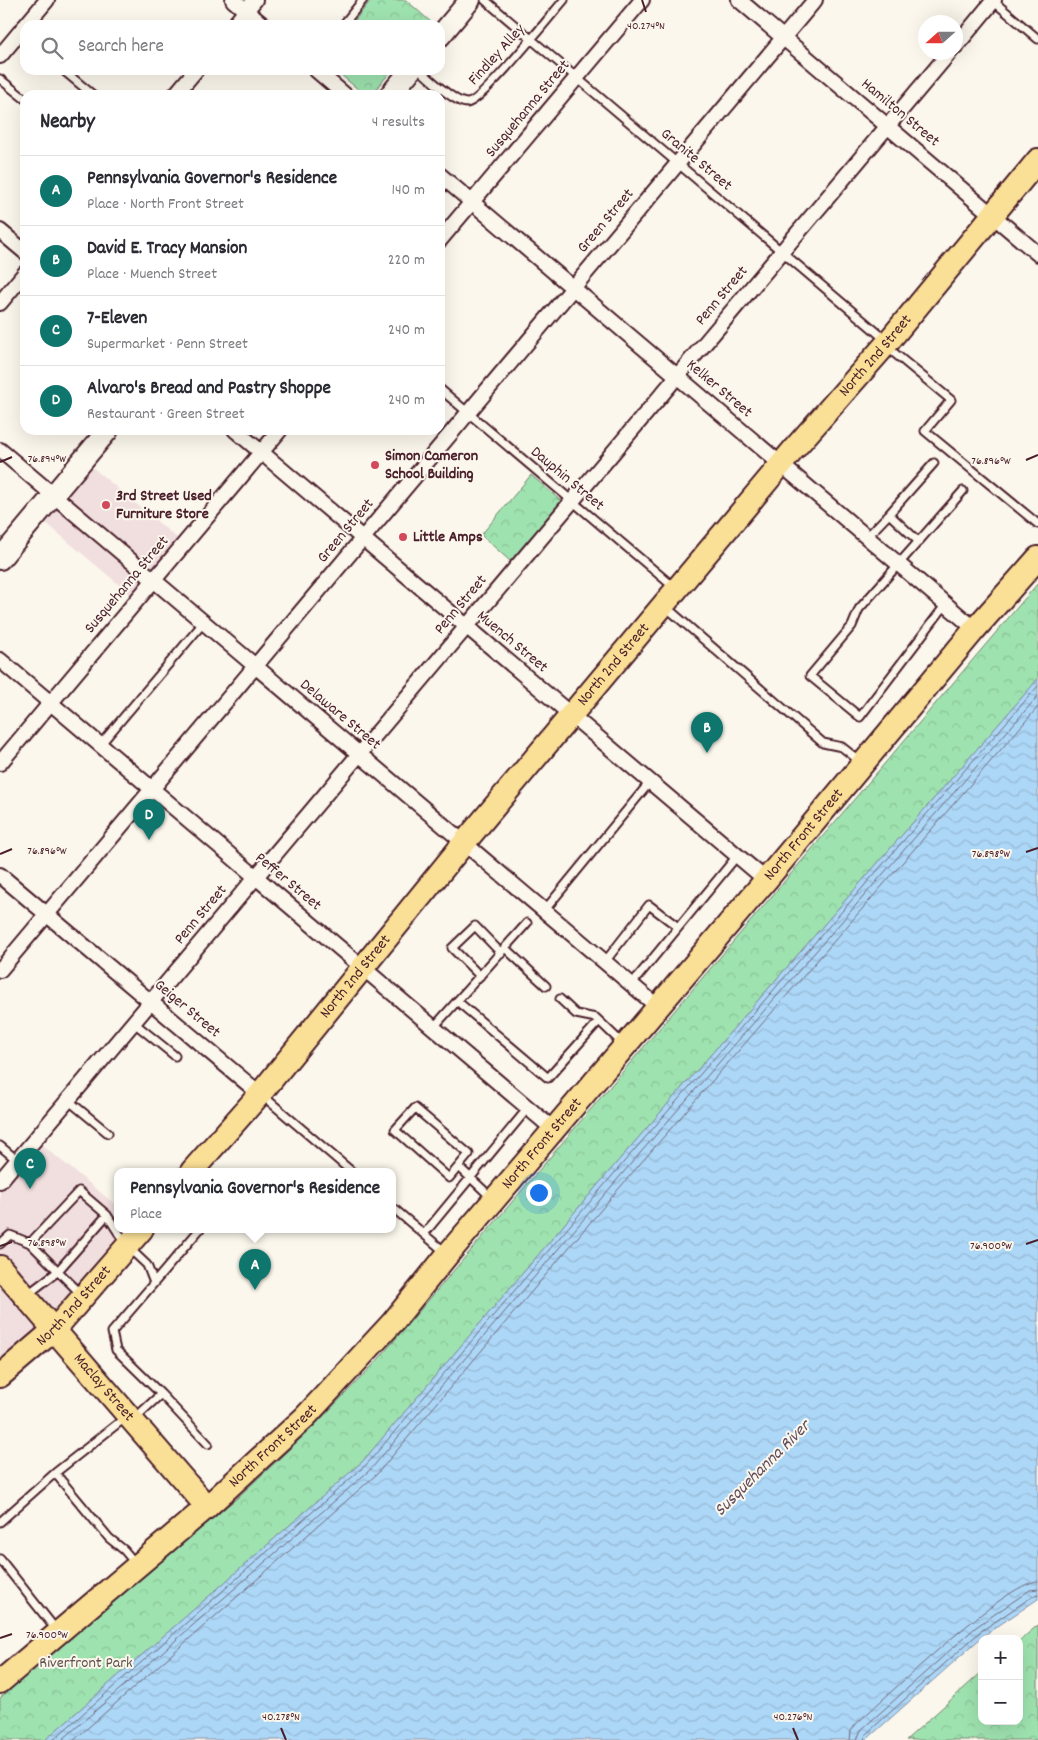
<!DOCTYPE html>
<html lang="en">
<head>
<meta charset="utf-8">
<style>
	body { margin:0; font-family:Dekko,sans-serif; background:#f7f7f7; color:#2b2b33 }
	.controls { position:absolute; right:15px; bottom:15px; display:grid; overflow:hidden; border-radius:10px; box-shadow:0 5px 20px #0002 }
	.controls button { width:45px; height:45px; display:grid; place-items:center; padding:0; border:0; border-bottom:1px solid #e1e1e2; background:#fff; color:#2b2b33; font:25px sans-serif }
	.compass { position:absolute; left:918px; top:15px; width:45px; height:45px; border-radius:50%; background:#fff; box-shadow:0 5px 20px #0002; rotate:249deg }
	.you { position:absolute; left:538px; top:1192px; width:18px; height:18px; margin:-12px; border:4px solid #fff; border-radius:50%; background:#1a73e8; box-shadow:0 0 0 8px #1a73e833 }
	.badge { display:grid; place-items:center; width:32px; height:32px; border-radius:50%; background:#0f766e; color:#fff; font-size:16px; font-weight:700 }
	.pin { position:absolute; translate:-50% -41px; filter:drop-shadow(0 1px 2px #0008) }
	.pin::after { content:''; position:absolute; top:26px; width:18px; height:15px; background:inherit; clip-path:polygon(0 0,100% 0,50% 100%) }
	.popup { position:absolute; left:114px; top:1168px; width:282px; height:65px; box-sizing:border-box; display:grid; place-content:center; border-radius:10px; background:#fff; filter:drop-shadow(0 1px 4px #0005); font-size:16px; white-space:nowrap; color:#7c7c81 }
	.popup b { font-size:19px; color:#2b2b33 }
	.popup::after { content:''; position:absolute; left:50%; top:100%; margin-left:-10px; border:10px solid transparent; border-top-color:#fff }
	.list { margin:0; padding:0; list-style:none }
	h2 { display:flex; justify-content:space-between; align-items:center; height:65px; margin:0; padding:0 20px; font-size:21px }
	h2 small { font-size:16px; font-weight:400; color:#7c7c81 }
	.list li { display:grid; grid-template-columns:32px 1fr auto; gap:15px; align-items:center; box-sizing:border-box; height:70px; padding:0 20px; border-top:1px solid #e1e1e2 }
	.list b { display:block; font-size:19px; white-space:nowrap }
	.list p { margin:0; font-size:16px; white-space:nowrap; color:#7c7c81 }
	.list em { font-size:16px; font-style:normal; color:#7c7c81 }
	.icon { flex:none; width:28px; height:28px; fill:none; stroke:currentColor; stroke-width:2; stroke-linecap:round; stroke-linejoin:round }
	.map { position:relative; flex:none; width:1038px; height:1740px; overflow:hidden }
	.search { position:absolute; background:#fff; box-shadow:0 5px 20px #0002; left:20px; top:20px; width:425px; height:55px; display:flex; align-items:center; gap:12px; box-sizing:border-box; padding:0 18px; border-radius:15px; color:#7c7c81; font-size:19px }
	.panel { position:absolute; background:#fff; box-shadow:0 5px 20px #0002; left:20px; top:90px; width:425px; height:345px; border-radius:15px }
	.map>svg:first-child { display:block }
	.built { fill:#f1dfdf }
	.forest { fill:url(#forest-crowns); stroke:#74816d }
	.water { fill:url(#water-waves); stroke:#858da5 }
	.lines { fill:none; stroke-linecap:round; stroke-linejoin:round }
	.shore { stroke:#71697d; stroke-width:1 }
	.lane-casing { stroke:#4a1f2b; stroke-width:11 }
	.street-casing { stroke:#4a1f2b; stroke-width:18 }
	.secondary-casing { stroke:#4a1f2b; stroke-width:24 }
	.primary-casing { stroke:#4a1f2b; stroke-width:26 }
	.lane { stroke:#fbf7ec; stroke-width:7 }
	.street { stroke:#fbf7ec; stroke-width:14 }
	.secondary { stroke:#fbf7ec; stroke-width:20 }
	.primary { stroke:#fadf96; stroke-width:22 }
	.ticks { fill:none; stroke:#4a1f2b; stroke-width:2 }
	.poi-dot { fill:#d1495b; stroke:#fbf7ec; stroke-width:2 }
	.labels { text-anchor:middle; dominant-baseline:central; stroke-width:4; stroke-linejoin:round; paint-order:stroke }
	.street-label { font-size:16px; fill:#4a1f2b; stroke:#fbf7ec }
	.poi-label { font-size:16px; font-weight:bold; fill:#4a1f2b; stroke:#fbf7ec; text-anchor:start }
	.park-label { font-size:16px; fill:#5f504c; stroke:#fbf7ec }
	.water-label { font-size:18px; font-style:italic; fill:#624d5e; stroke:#fbf7ec }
	.ticks-label { font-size:12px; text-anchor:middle; fill:#4a1f2b; stroke:#fbf7ec; stroke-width:4; stroke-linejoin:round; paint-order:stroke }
</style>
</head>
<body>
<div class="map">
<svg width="1038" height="1740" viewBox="0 0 1038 1740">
	<defs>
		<pattern id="forest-crowns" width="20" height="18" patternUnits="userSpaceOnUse" patternTransform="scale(1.25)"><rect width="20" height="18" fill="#9ee3af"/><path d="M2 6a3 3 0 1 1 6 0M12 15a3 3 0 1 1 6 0" fill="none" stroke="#8ac297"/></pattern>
		<pattern id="water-waves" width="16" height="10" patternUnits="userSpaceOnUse" patternTransform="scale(1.25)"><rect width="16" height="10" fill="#acd7f7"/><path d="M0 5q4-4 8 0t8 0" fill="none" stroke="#96b8d4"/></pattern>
	</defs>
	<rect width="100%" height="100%" fill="#fbf7ec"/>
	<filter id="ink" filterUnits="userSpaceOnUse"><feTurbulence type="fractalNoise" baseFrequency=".02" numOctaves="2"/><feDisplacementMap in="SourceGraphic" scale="10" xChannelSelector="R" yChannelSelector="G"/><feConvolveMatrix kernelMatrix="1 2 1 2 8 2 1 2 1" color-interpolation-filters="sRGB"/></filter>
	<g filter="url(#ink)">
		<path class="built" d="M 92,467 L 183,543 L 136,599 L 46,523 Z
			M 41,1144 L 117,1206 L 118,1229 L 124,1229 L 64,1299 L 36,1328 L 0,1359 L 0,1191 Z"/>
		<path class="forest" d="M 371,0 L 406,0 L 432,23 L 431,25 L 351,25 Z
			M 335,70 L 392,70 L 371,95 L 365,95 Z
			M 531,475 L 561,501 L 510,561 L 481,535 Z
			M 1038,583 L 1038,679 L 619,1160 L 363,1461 L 45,1740 L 0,1740 L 0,1698 L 64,1640 L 236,1499 L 312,1428 L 376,1362 Z
			M 1038,1625 L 1038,1740 L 906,1740 L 982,1672 L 982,1721 L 1019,1721 L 1019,1641 Z"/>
		<path class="water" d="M 1038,679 L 1038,1599 L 983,1636 L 866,1740 L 45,1740 L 363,1461 L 619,1160 Z"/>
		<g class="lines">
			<path class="shore" d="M 53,1740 L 367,1464 L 623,1163 L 1038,686
				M 62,1740 L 371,1469 L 628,1167 L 1038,696
				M 74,1740 L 377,1474 L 633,1172 L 1038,707
				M 850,1740 L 851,1731 L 856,1724 C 885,1698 1006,1582 1038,1581
				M 857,1740 L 861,1730 L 976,1627 L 1030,1590 L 1038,1589
				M 864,1740 L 866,1734 L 980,1632 L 1033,1596 L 1038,1595"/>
			<defs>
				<path id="lane" d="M 485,0 L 886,340
					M 992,0 L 1038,39
					M 343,25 L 363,0
					M 63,70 L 93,95
					M 420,70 C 429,78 455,103 467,103 C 481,103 551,15 564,0
					M 0,79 L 25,99
					M 887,347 L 951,400 L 925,431 L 1038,524
					M 440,389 L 675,588
					M 889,514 L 934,463
					M 867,537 L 889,514 L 919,542
					M 946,604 L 860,717 L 810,676 L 852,626 L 859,609 L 963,491
					M 666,607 L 823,743 L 842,747 L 862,763
					M 100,745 L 204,622
					M 544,911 L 650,782
					M 505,948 L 546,986
					M 604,963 L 649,905 L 678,927
					M 480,976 L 452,948 L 475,926 L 501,953
					M 631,985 L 737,856
					M 560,999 L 576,1014 L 596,1018 L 623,1044
					M 457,1001 L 548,1078 L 599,1021
					M 133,1022 L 175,1056
					M 433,1028 L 527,923
					M 262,1095 L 351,1171
					M 68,1100 L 108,1133
					M 415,1108 L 469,1154 L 449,1178 L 395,1130 Z
					M 0,1146 L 17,1160
					M 459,1167 L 492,1198
					M 392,1207 L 445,1252
					M 424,1234 L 528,1108
					M 30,1243 L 79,1191 L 107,1215
					M 0,1244 L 10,1235 L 30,1243 L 81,1294
					M 154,1283 L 200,1229
					M 28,1294 L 57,1272 L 107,1215 L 127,1246 L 147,1265 L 154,1283 L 112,1332 L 116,1350 L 161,1394
					M 126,1417 L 55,1473 L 109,1538 L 124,1550 L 135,1563
					M 135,1418 L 161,1394 L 208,1444
					M 0,1522 L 55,1473
					M 0,1559 L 57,1631"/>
				<path id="street" d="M 233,0 L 263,25
					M 739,0 L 1038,254
					M 26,25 L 47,0
					M 234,25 L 255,0
					M 956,46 L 994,0
					M 0,56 L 25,26
					M 316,70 L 345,95
					M 175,95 L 196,70
					M 440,175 L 975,629
					M 0,231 L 25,252
					M 440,240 L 642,0
					M 0,303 L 25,273
					M 235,430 L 766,880
					M 0,450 L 658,1007
					M 0,660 L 553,1129
					M 0,763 L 280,430
					M 0,875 L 260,1094
					M 0,970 L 815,0
					M 0,1181 L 950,52"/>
				<path id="secondary" d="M 440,36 L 470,0
					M 390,95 L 411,70
					M 0,559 L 108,430"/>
				<g id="primary">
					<path id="s1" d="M 192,1171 L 260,1094 L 464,843 L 794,449 L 888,342 L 1038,160"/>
					<path id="s2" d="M 0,1267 L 207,1507"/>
					<path id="s3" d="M 0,1376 L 55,1329 L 142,1229"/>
					<path id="s4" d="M 0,1682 L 207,1507 L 305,1417 L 393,1322 L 448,1254 L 766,880 L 975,629 L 1038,558"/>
				</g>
			</defs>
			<use href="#lane" class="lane-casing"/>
			<use href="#street" class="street-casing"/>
			<use href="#secondary" class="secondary-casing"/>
			<use href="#primary" class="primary-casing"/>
			<use href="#lane" class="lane"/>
			<use href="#street" class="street"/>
			<use href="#secondary" class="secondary"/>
			<use href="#primary" class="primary"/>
		</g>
	</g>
	<path class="ticks" d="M 642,0 L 646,12M 1026,460 L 1038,455M 0,462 L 12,457M 1026,852 L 1038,848M 0,854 L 12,849M 1026,1244 L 1038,1240M 0,1246 L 12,1242M 0,1638 L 12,1634M 281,1728 L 286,1740M 793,1728 L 798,1740"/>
	<g class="poi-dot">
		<circle cx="375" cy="465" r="5"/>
		<circle cx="106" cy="505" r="5"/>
		<circle cx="403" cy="537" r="5"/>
	</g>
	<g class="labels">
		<g class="street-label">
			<text transform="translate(497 55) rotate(-48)">Findley Alley</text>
			<text transform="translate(528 109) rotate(-50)">Susquehanna Street</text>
			<text transform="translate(900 113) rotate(40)">Hamilton Street</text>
			<text transform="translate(696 160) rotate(40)">Granite Street</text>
			<text transform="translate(606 221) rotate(-50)">Green Street</text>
			<text transform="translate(722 296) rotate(-50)">Penn Street</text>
			<text stroke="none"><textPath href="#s1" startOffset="1064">North 2nd Street</textPath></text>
			<text transform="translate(719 389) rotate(40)">Kelker Street</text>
			<text transform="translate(567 479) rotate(40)">Dauphin Street</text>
			<text transform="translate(346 531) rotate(-50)">Green Street</text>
			<text transform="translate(127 585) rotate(-50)">Susquehanna Street</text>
			<text transform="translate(461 605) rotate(-50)">Penn Street</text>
			<text transform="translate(512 642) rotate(40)">Muench Street</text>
			<text stroke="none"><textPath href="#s1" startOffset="659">North 2nd Street</textPath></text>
			<text transform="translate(340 715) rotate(40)">Delaware Street</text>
			<text stroke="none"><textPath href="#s4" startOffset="1171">North Front Street</textPath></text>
			<text transform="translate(288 882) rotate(40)">Peffer Street</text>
			<text transform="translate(201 915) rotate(-50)">Penn Street</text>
			<text stroke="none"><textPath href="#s1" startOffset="254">North 2nd Street</textPath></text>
			<text transform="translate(187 1009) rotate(40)">Geiger Street</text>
			<text stroke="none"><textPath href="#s4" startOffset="766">North Front Street</textPath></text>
			<text stroke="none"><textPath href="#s3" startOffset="102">North 2nd Street</textPath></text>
			<text stroke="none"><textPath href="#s2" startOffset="159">Maclay Street</textPath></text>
			<text stroke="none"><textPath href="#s4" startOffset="361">North Front Street</textPath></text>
		</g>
		<g class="poi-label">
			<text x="385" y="456">Simon Cameron<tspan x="385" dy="18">School Building</tspan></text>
			<text x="116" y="496">3rd Street Used<tspan x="116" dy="18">Furniture Store</tspan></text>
			<text x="413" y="537">Little Amps</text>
		</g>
		<g class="park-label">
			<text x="86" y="1663">Riverfront Park</text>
		</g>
		<g class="water-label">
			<text transform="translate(763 1469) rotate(-45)">Susquehanna River</text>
		</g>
	</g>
	<g class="ticks-label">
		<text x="646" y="29">40.274°N</text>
		<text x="47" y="462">76.894°W</text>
		<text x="991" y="464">76.896°W</text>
		<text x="47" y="854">76.896°W</text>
		<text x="991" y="857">76.898°W</text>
		<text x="47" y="1246">76.898°W</text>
		<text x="991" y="1249">76.900°W</text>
		<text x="47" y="1638">76.900°W</text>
		<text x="281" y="1720">40.278°N</text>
		<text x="793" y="1720">40.276°N</text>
	</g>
</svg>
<div class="controls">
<button>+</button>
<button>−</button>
</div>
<svg class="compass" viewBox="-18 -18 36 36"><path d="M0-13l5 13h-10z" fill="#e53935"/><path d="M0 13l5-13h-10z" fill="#7c7c81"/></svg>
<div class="you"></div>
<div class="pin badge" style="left:255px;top:1290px">A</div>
<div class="popup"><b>Pennsylvania Governor's Residence</b>Place</div>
<div class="pin badge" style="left:707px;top:753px">B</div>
<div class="pin badge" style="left:30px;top:1189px">C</div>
<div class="pin badge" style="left:149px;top:840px">D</div>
<div class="search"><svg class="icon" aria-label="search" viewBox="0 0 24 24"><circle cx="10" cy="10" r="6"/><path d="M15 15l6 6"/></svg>Search here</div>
<section class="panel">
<h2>Nearby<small>4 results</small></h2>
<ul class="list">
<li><span class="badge">A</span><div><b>Pennsylvania Governor's Residence</b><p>Place · North Front Street</p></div><em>140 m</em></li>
<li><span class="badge">B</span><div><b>David E. Tracy Mansion</b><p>Place · Muench Street</p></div><em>220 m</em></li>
<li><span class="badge">C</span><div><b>7-Eleven</b><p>Supermarket · Penn Street</p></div><em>240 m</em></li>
<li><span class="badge">D</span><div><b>Alvaro's Bread and Pastry Shoppe</b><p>Restaurant · Green Street</p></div><em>240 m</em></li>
</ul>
</section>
</div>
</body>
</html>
